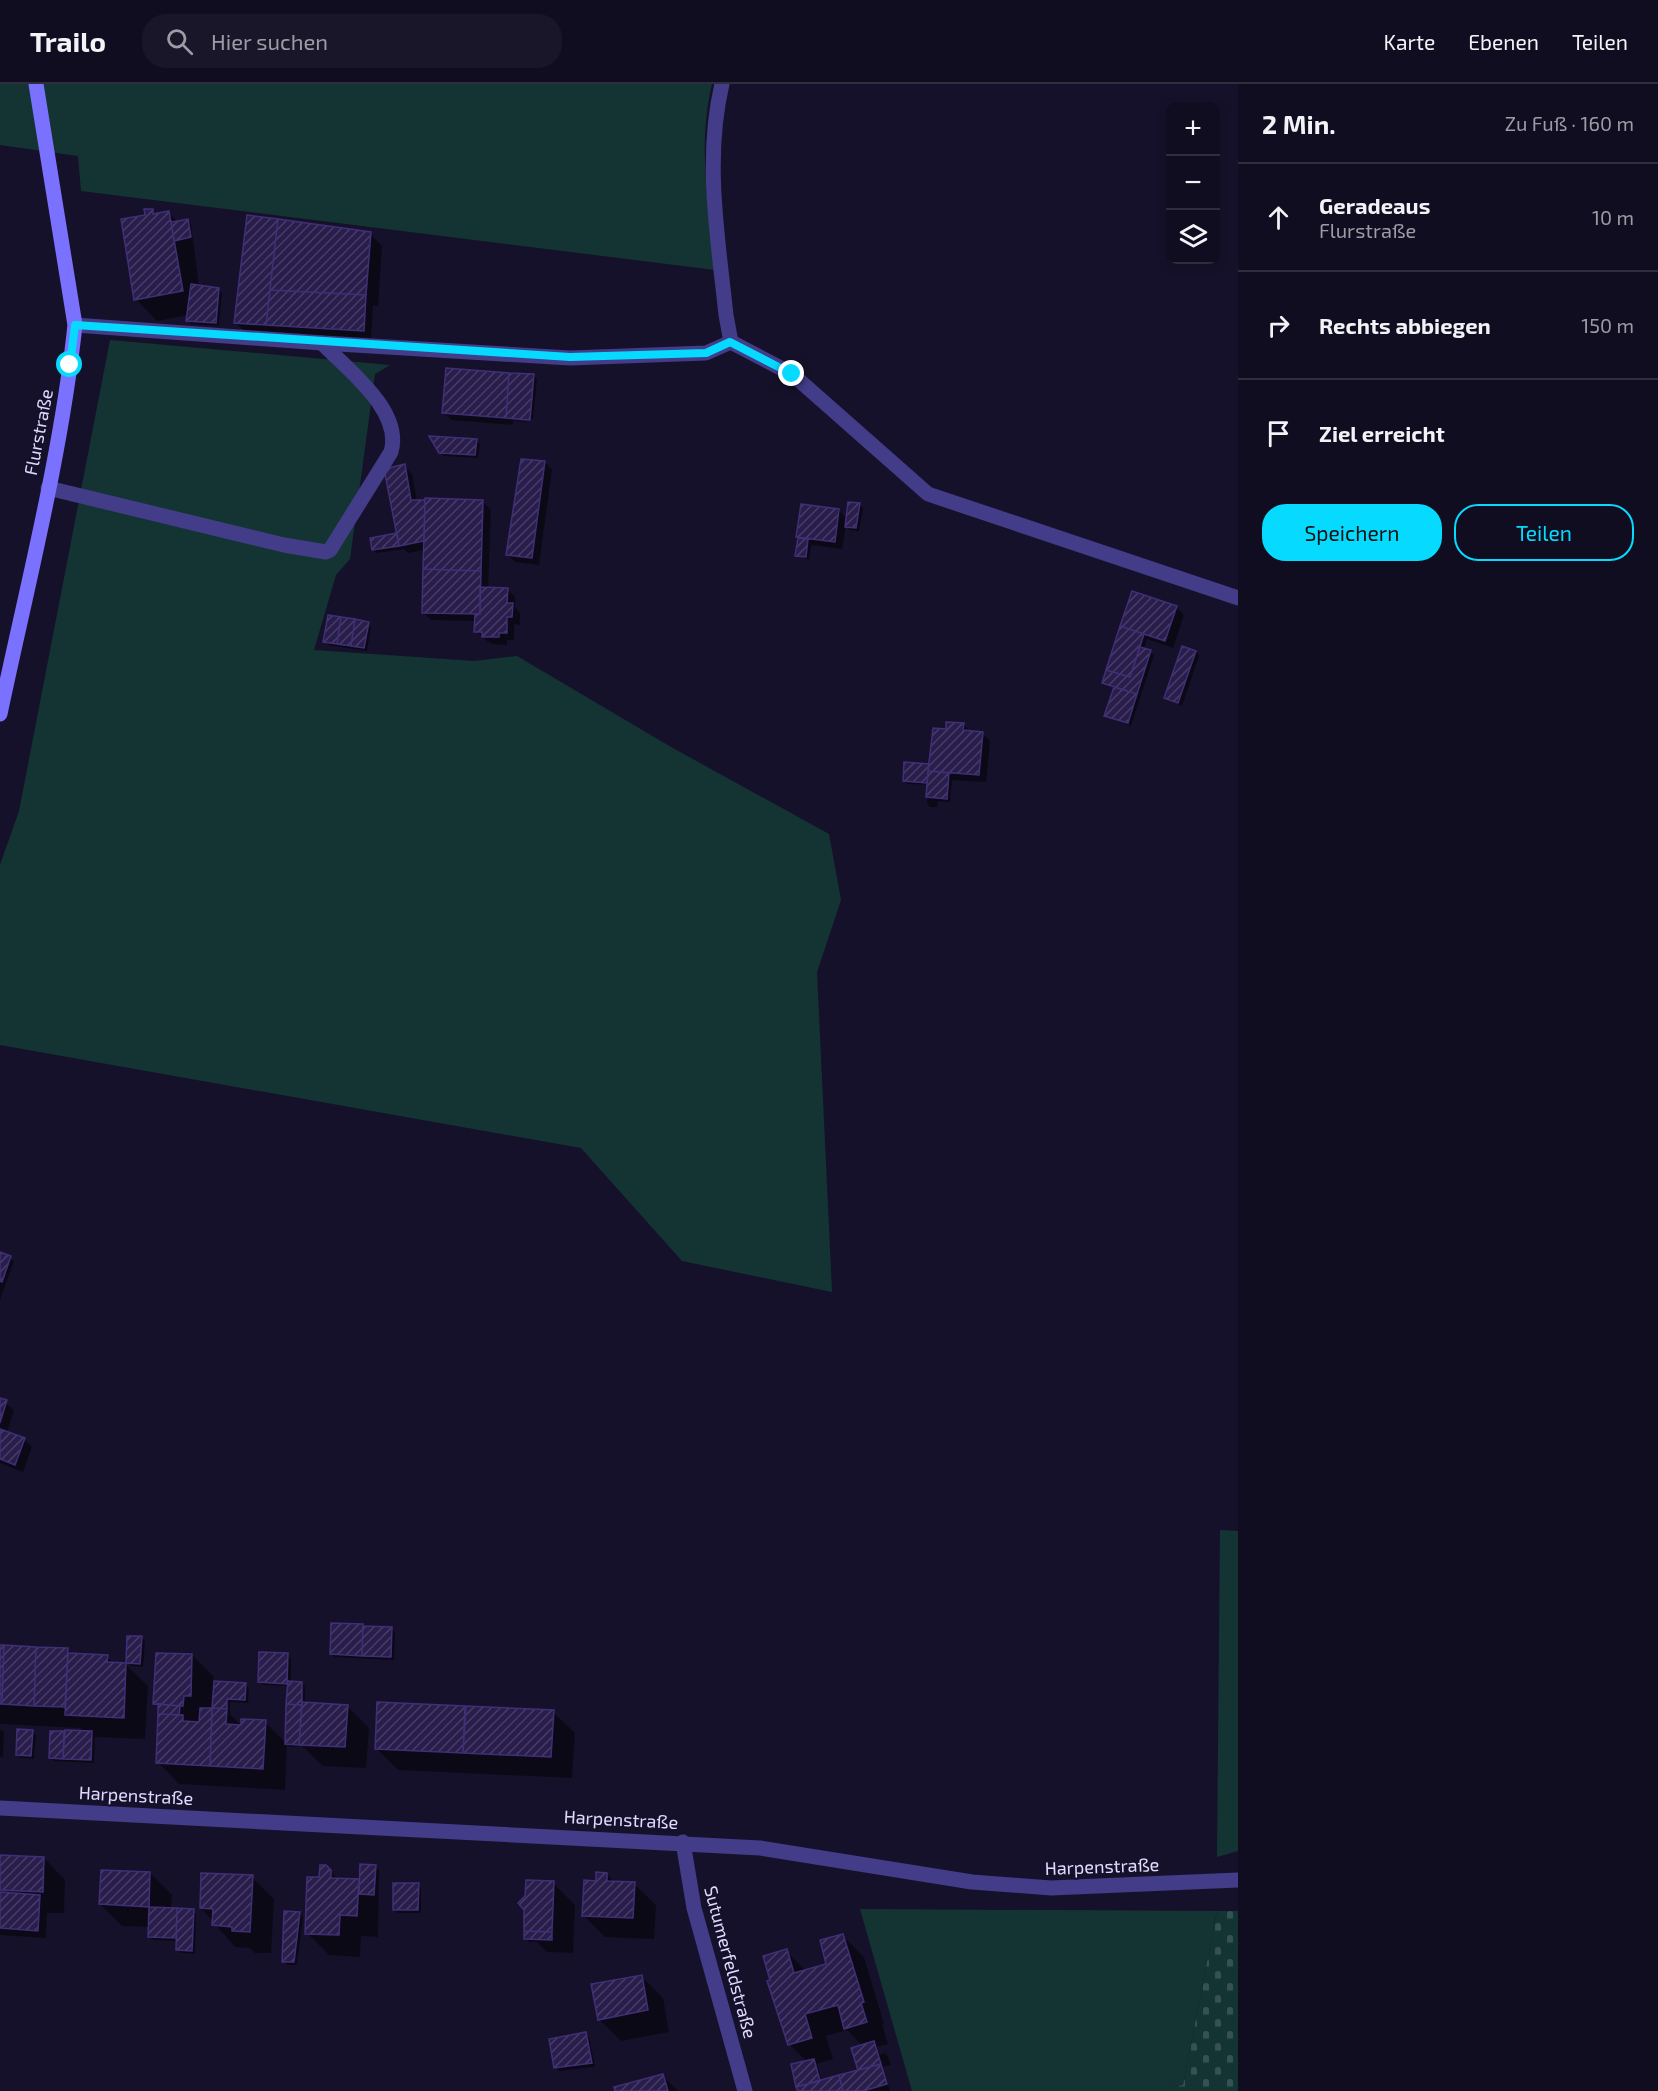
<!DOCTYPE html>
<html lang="de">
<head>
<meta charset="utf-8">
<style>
	body { margin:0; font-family:"Exo 2",sans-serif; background:#191629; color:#f1f3f6 }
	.controls { position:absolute; right:18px; top:18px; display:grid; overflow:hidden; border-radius:12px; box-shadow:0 3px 9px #0003 }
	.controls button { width:54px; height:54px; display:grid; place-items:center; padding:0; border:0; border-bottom:2px solid #302d3e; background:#100d20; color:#f1f3f6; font:30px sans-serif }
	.stop { position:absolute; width:18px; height:18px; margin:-14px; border:4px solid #06daff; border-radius:50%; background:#fff }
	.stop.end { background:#06daff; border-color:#fff; box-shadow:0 2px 6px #0008 }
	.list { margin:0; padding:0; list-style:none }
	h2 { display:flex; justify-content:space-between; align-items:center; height:78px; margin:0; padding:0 24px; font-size:26px }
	h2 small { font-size:20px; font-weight:400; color:#9c9ca5 }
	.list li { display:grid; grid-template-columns:39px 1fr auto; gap:18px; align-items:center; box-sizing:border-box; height:108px; padding:0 24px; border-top:2px solid #302d3e }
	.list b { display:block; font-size:22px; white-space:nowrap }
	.list p { margin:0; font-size:20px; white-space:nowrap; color:#9c9ca5 }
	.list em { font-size:20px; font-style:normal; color:#9c9ca5 }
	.actions { display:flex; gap:12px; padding:18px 24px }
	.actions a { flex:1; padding:14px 0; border:2px solid #06daff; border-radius:24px; text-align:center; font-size:21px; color:#06daff }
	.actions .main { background:#06daff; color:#111 }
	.icon { flex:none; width:33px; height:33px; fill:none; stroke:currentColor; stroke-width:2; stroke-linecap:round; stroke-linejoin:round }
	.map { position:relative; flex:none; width:1238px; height:2007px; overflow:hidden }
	header { display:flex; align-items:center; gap:36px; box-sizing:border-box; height:84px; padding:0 30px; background:#100d20; border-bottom:2px solid #302d3e }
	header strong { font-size:28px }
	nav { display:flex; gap:33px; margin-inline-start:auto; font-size:21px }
	.search { width:420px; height:54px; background:#191629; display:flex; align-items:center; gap:15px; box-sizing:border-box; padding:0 21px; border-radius:24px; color:#9c9ca5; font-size:22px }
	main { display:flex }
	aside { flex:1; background:#100d20 }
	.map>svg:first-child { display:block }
	.green { fill:#143434 }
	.cemetery { fill:url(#cemetery-stones) }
	.shadow { fill:#0007; fill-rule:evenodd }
	.building { fill:url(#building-hatch); stroke:#402f77; stroke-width:1.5 }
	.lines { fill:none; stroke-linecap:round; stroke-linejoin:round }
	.lane { stroke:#423c89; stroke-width:15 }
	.street { stroke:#423c89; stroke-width:15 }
	.secondary { stroke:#7b71ff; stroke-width:15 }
	.route { stroke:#06daff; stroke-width:8 }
	.labels { text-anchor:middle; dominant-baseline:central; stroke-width:4.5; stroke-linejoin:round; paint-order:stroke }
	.street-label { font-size:18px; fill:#e0daff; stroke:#16112a }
</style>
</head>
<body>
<header>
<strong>Trailo</strong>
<div class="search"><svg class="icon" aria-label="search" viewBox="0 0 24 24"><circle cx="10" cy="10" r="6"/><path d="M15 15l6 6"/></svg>Hier suchen</div>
<nav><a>Karte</a><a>Ebenen</a><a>Teilen</a></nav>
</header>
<main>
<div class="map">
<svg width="1238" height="2007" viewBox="0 0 1238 2007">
	<defs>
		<pattern id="cemetery-stones" width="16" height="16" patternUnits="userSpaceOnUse" patternTransform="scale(1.5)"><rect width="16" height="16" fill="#143434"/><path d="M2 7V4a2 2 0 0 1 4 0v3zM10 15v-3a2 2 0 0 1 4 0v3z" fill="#365152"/></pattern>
		<pattern id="building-hatch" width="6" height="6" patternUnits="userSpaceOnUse" patternTransform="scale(1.5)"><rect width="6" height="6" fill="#281d4b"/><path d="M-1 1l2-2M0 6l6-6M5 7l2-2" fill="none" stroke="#473d66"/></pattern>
	</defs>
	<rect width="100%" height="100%" fill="#16112a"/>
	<path class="green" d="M 0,0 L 712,0 C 697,62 709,124 715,186 L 81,107 L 78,72 L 0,61 Z
		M 110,256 L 390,281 L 375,290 L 350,475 L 336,491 L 314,566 L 474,577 L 517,572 L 671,663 L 829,750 L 841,816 L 817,888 L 832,1208 L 682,1177 L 581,1064 L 0,961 L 0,781 L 19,727 Z
		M 1220,1446 L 1238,1447 L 1238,1767 L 1217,1773 Z
		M 860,1825 L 1217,1827 L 1183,2001 L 1174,2002 L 1173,2007 L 912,2007 Z"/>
	<path class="cemetery" d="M 1217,1827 L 1238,1827 L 1238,2007 L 1173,2007 L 1174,2002 L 1183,2001 Z"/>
	<path class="shadow" d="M 152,126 L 156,131 L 169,129 L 178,138 L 187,137 L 191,140 L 199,203 L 218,205 L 222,209 L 219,242 L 191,240 L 188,236 L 188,231 L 157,237 L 136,215 L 147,132 Z
		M 248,133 L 370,150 L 382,162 L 378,222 L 373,222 L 371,254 L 243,246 L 235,238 Z
		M 533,292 L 537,295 L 533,335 L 514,333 L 514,336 L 533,339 L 513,337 L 513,341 L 451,336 L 444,328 Z
		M 476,356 L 480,360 L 478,374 L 444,372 L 440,368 Z
		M 545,378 L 552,386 L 539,481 L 515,478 L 507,470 Z
		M 404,382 L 412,390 L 417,417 L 483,418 L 491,426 L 488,504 L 507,505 L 515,513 L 515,523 L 520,529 L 520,541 L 514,540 L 514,556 L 507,556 L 507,561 L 492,560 L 484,555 L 476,547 L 476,537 L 431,536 L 423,528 L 425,466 L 408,469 L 404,465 L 377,469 L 374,466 L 398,451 Z
		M 859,421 L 863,424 L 859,447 L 850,446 L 846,442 L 842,465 L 811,461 L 809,476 L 797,471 L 798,453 L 839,426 L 847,435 Z
		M 1133,509 L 1176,523 L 1184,531 L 1173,564 L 1147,555 L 1144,565 L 1154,571 L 1131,642 L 1106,631 L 1115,605 L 1103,599 Z
		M 368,539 L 371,543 L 367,567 L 328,561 L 325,557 Z
		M 1196,568 L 1199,572 L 1182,622 L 1170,617 L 1166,614 Z
		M 963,640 L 971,648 L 982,649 L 990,657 L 986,698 L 952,696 L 950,718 L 938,717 L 937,723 L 930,723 L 927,719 L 929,701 L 908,700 L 904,697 L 928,682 L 947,647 Z
		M 0,1170 L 14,1177 L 0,1216 Z
		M 0,1315 L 14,1326 L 7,1349 L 24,1355 L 32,1363 L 23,1388 L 0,1379 Z
		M 333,1540 L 391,1545 L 395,1548 L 394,1576 L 335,1573 L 331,1570 Z
		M 141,1554 L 145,1557 L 143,1583 L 132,1582 L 128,1579 Z
		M 0,1562 L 68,1566 L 72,1571 L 107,1573 L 114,1580 L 126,1581 L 148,1602 L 145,1655 L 95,1653 L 94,1679 L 54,1677 L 50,1673 L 51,1648 L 85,1649 L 80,1644 L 0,1640 Z
		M 192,1571 L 214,1593 L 213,1598 L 246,1600 L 249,1604 L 248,1619 L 230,1618 L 230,1630 L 243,1643 L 265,1638 L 286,1659 L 288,1602 L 263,1601 L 259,1597 L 288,1571 L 291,1575 L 291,1599 L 302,1599 L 305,1603 L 305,1620 L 347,1622 L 369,1644 L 366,1684 L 323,1682 L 302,1662 L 290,1663 L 287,1660 L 285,1706 L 179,1700 L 158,1678 L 160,1625 L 155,1620 Z
		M 379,1620 L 553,1628 L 575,1649 L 572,1694 L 398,1686 L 376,1664 Z
		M 0,1645 L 4,1648 L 3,1673 L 0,1673 Z
		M 32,1647 L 36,1651 L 34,1675 L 21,1674 L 18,1671 Z
		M 0,1773 L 44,1774 L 65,1796 L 64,1829 L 47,1829 L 46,1854 L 0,1851 Z
		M 375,1782 L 379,1786 L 378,1853 L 361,1852 L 360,1873 L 329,1871 L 307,1849 L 326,1783 L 339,1796 L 361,1799 Z
		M 150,1789 L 172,1811 L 171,1825 L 193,1826 L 196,1830 L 195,1870 L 181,1869 L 177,1866 L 177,1857 L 153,1856 L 149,1852 L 150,1843 L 122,1842 L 100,1820 Z
		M 607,1790 L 615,1799 L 634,1800 L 656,1821 L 654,1855 L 605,1853 L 583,1831 L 597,1798 Z
		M 252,1793 L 274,1815 L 271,1869 L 255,1869 L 250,1864 L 235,1863 L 201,1824 Z
		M 553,1799 L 575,1821 L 573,1869 L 547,1868 L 537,1858 L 529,1858 L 525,1854 L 526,1826 Z
		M 418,1800 L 421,1804 L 421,1829 L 398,1829 L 394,1826 Z
		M 300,1829 L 303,1833 L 297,1881 L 287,1881 L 283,1877 Z
		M 842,1851 L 864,1873 L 884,1940 L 882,1940 L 888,1960 L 877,1963 L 880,1971 L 885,1969 L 888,1973 L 891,1981 L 883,1983 L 890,2007 L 799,2007 L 807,1978 L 789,1960 L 786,1867 L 806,1887 L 828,1881 ZM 847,1946 L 863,1962 L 853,1965 L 859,1987 L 822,1998 L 817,1980 L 833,1975 L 826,1952 Z
		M 641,1892 L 663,1914 L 669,1948 L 621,1957 L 599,1935 Z
		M 586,1950 L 589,1953 L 595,1983 L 559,1987 L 555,1983 Z
		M 662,1991 L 678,2007 L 617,2007 Z"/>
	<path class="building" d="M 144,125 L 153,125 L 153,130 L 169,127 L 183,207 L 134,216 L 121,135 L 145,131 Z
		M 247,131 L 278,135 L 266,241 L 234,239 Z
		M 188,135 L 191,153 L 174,157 L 171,138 Z
		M 278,135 L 371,148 L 366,211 L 270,206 Z
		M 191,200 L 219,204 L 216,239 L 186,237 Z
		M 270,206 L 366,211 L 364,247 L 266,241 Z
		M 446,284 L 509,289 L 506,334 L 442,329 Z
		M 509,289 L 534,290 L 530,336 L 506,334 Z
		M 429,352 L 477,355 L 475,371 L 439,369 Z
		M 521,375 L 545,377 L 532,474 L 506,471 Z
		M 405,380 L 411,416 L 425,416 L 424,457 L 399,462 L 384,385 Z
		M 425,414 L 483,416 L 481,487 L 423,485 Z
		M 848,418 L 860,419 L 856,444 L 845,443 Z
		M 801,420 L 839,425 L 835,458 L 796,453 Z
		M 397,449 L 399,462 L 372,466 L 370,454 Z
		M 798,454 L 808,455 L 806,473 L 795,472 Z
		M 423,485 L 481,487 L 480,530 L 422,529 Z
		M 480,503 L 508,504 L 507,519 L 513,519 L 512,533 L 507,533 L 507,549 L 499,549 L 499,553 L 482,553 L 482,548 L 474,548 L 475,530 L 480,530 Z
		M 1132,507 L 1177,522 L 1165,557 L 1120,542 Z
		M 328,531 L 341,533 L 337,560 L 323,558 Z
		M 341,533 L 355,535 L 351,562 L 337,560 Z
		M 355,535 L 369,538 L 364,564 L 351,562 Z
		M 1120,542 L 1144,550 L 1130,593 L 1106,586 Z
		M 1182,562 L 1196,567 L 1178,619 L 1164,614 Z
		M 1140,563 L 1151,566 L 1137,610 L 1102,599 L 1106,586 L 1130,593 Z
		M 1114,603 L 1137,610 L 1128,639 L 1104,632 Z
		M 946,638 L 964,639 L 963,646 L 983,648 L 979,691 L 928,687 L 933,644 L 946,645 Z
		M 904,678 L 929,680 L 927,699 L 903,697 Z
		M 928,687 L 949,689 L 947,715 L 926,713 Z
		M 0,1168 L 11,1172 L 2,1198 L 0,1197 Z
		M 0,1314 L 7,1316 L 0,1339 Z
		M 0,1345 L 25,1354 L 15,1381 L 0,1375 Z
		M 331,1539 L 363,1540 L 362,1572 L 330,1570 Z
		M 363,1542 L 392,1543 L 391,1573 L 362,1572 Z
		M 127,1552 L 142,1552 L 140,1580 L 126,1579 Z
		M 0,1561 L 4,1561 L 2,1620 L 0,1620 Z
		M 4,1561 L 36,1563 L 34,1622 L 2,1620 Z
		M 36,1563 L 68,1564 L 65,1623 L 34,1622 Z
		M 259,1568 L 288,1569 L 287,1600 L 258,1598 Z
		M 68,1569 L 108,1571 L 107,1578 L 126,1579 L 124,1634 L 65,1631 Z
		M 156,1569 L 192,1570 L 191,1612 L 184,1612 L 183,1622 L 153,1620 Z
		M 214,1597 L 246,1599 L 245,1616 L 227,1615 L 227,1625 L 212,1624 Z
		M 288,1597 L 302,1598 L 302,1621 L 286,1620 Z
		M 302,1618 L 348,1621 L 345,1663 L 299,1661 Z
		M 377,1618 L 465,1622 L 463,1669 L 375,1665 Z
		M 158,1620 L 180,1622 L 179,1631 L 158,1630 Z
		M 286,1620 L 302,1621 L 299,1661 L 285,1660 Z
		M 466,1622 L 554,1626 L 551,1673 L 463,1669 Z
		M 200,1624 L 212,1624 L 210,1682 L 156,1679 L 158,1630 L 183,1631 L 183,1637 L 199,1638 Z
		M 212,1624 L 227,1625 L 226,1640 L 241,1641 L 241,1635 L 266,1636 L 263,1685 L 210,1682 Z
		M 17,1645 L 33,1646 L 31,1672 L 16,1671 Z
		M 65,1646 L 92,1647 L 91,1676 L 63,1675 Z
		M 50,1647 L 64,1647 L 63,1675 L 49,1674 Z
		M 0,1771 L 44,1773 L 43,1808 L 0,1806 Z
		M 360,1780 L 376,1781 L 374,1811 L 359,1810 Z
		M 320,1781 L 326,1781 L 331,1786 L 331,1794 L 359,1795 L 357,1832 L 340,1831 L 339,1851 L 305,1850 L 307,1793 L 319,1793 Z
		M 101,1786 L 150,1788 L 149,1823 L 99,1820 Z
		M 596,1788 L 607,1789 L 607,1797 L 635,1798 L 633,1834 L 582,1832 L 584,1796 L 596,1797 Z
		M 201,1789 L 253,1791 L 250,1848 L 232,1847 L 232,1843 L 212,1841 L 213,1825 L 200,1824 Z
		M 526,1796 L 554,1797 L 552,1848 L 524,1847 L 524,1826 L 518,1819 L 525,1812 Z
		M 393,1799 L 419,1799 L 418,1826 L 393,1826 Z
		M 0,1808 L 40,1811 L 38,1847 L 0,1844 Z
		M 149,1823 L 177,1824 L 176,1854 L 148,1853 Z
		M 177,1824 L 194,1825 L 192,1867 L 176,1866 Z
		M 284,1827 L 300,1828 L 294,1878 L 282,1878 Z
		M 524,1847 L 552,1848 L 552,1856 L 524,1855 Z
		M 843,1850 L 864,1918 L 861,1919 L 867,1938 L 844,1945 L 838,1921 L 805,1930 L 812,1954 L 788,1961 L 767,1897 L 770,1896 L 763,1872 L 787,1865 L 794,1889 L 826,1880 L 820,1856 Z
		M 642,1891 L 648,1926 L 598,1936 L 591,1900 Z
		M 586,1948 L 592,1979 L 554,1984 L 549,1955 Z
		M 874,1957 L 881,1980 L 858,1986 L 851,1964 Z
		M 814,1975 L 820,1997 L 796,2003 L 791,1980 Z
		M 881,1980 L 887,2000 L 863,2007 L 843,2007 L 839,1991 Z
		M 663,1990 L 668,2007 L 615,2007 L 614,2003 Z
		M 839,1991 L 843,2007 L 798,2007 L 796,2003 Z"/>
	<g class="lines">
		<path class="lane" d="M 48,404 L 284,461 L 326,468 L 330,466 L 391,368 C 403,327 349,287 322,259"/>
		<path class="street" d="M 722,0 C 704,76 718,154 726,231 L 731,258
			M 75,241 L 322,259 L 570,274 L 706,269 L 731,258 L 792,290 L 928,410 L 1238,514
			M 0,1724 L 760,1764 L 972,1798 L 1051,1804 L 1238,1796
			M 683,1758 L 694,1824 L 745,2007"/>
		<path class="secondary" d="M 0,630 C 27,502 61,372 75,241 L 36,0"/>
	</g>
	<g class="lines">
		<path class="route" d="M 70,281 L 75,241 L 570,273 L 706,269 L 730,258 L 792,290"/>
	</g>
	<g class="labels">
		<g class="street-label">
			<text transform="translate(38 348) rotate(-79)">Flurstraße</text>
			<text transform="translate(136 1711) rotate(3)">Harpenstraße</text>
			<text transform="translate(621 1735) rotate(3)">Harpenstraße</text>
			<text transform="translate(1102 1782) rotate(-2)">Harpenstraße</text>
			<text transform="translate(731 1878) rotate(75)">Sutumerfeldstraße</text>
		</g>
	</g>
</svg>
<div class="controls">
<button>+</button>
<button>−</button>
<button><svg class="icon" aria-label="layers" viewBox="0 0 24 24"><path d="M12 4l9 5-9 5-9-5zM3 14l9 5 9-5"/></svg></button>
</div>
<div class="stop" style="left:70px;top:281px"></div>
<div class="stop end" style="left:792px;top:290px"></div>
</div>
<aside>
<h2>2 Min.<small>Zu Fuß · 160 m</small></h2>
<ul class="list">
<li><svg class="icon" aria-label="ahead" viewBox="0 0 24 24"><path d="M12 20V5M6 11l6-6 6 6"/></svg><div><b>Geradeaus</b><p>Flurstraße</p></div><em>10 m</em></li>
<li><svg class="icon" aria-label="right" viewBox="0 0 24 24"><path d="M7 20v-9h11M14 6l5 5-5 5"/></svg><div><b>Rechts abbiegen</b></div><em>150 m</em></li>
<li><svg class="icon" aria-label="arrive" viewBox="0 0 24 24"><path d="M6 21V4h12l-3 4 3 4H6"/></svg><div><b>Ziel erreicht</b></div></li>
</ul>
<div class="actions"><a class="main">Speichern</a><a>Teilen</a></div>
</aside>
</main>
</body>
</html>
